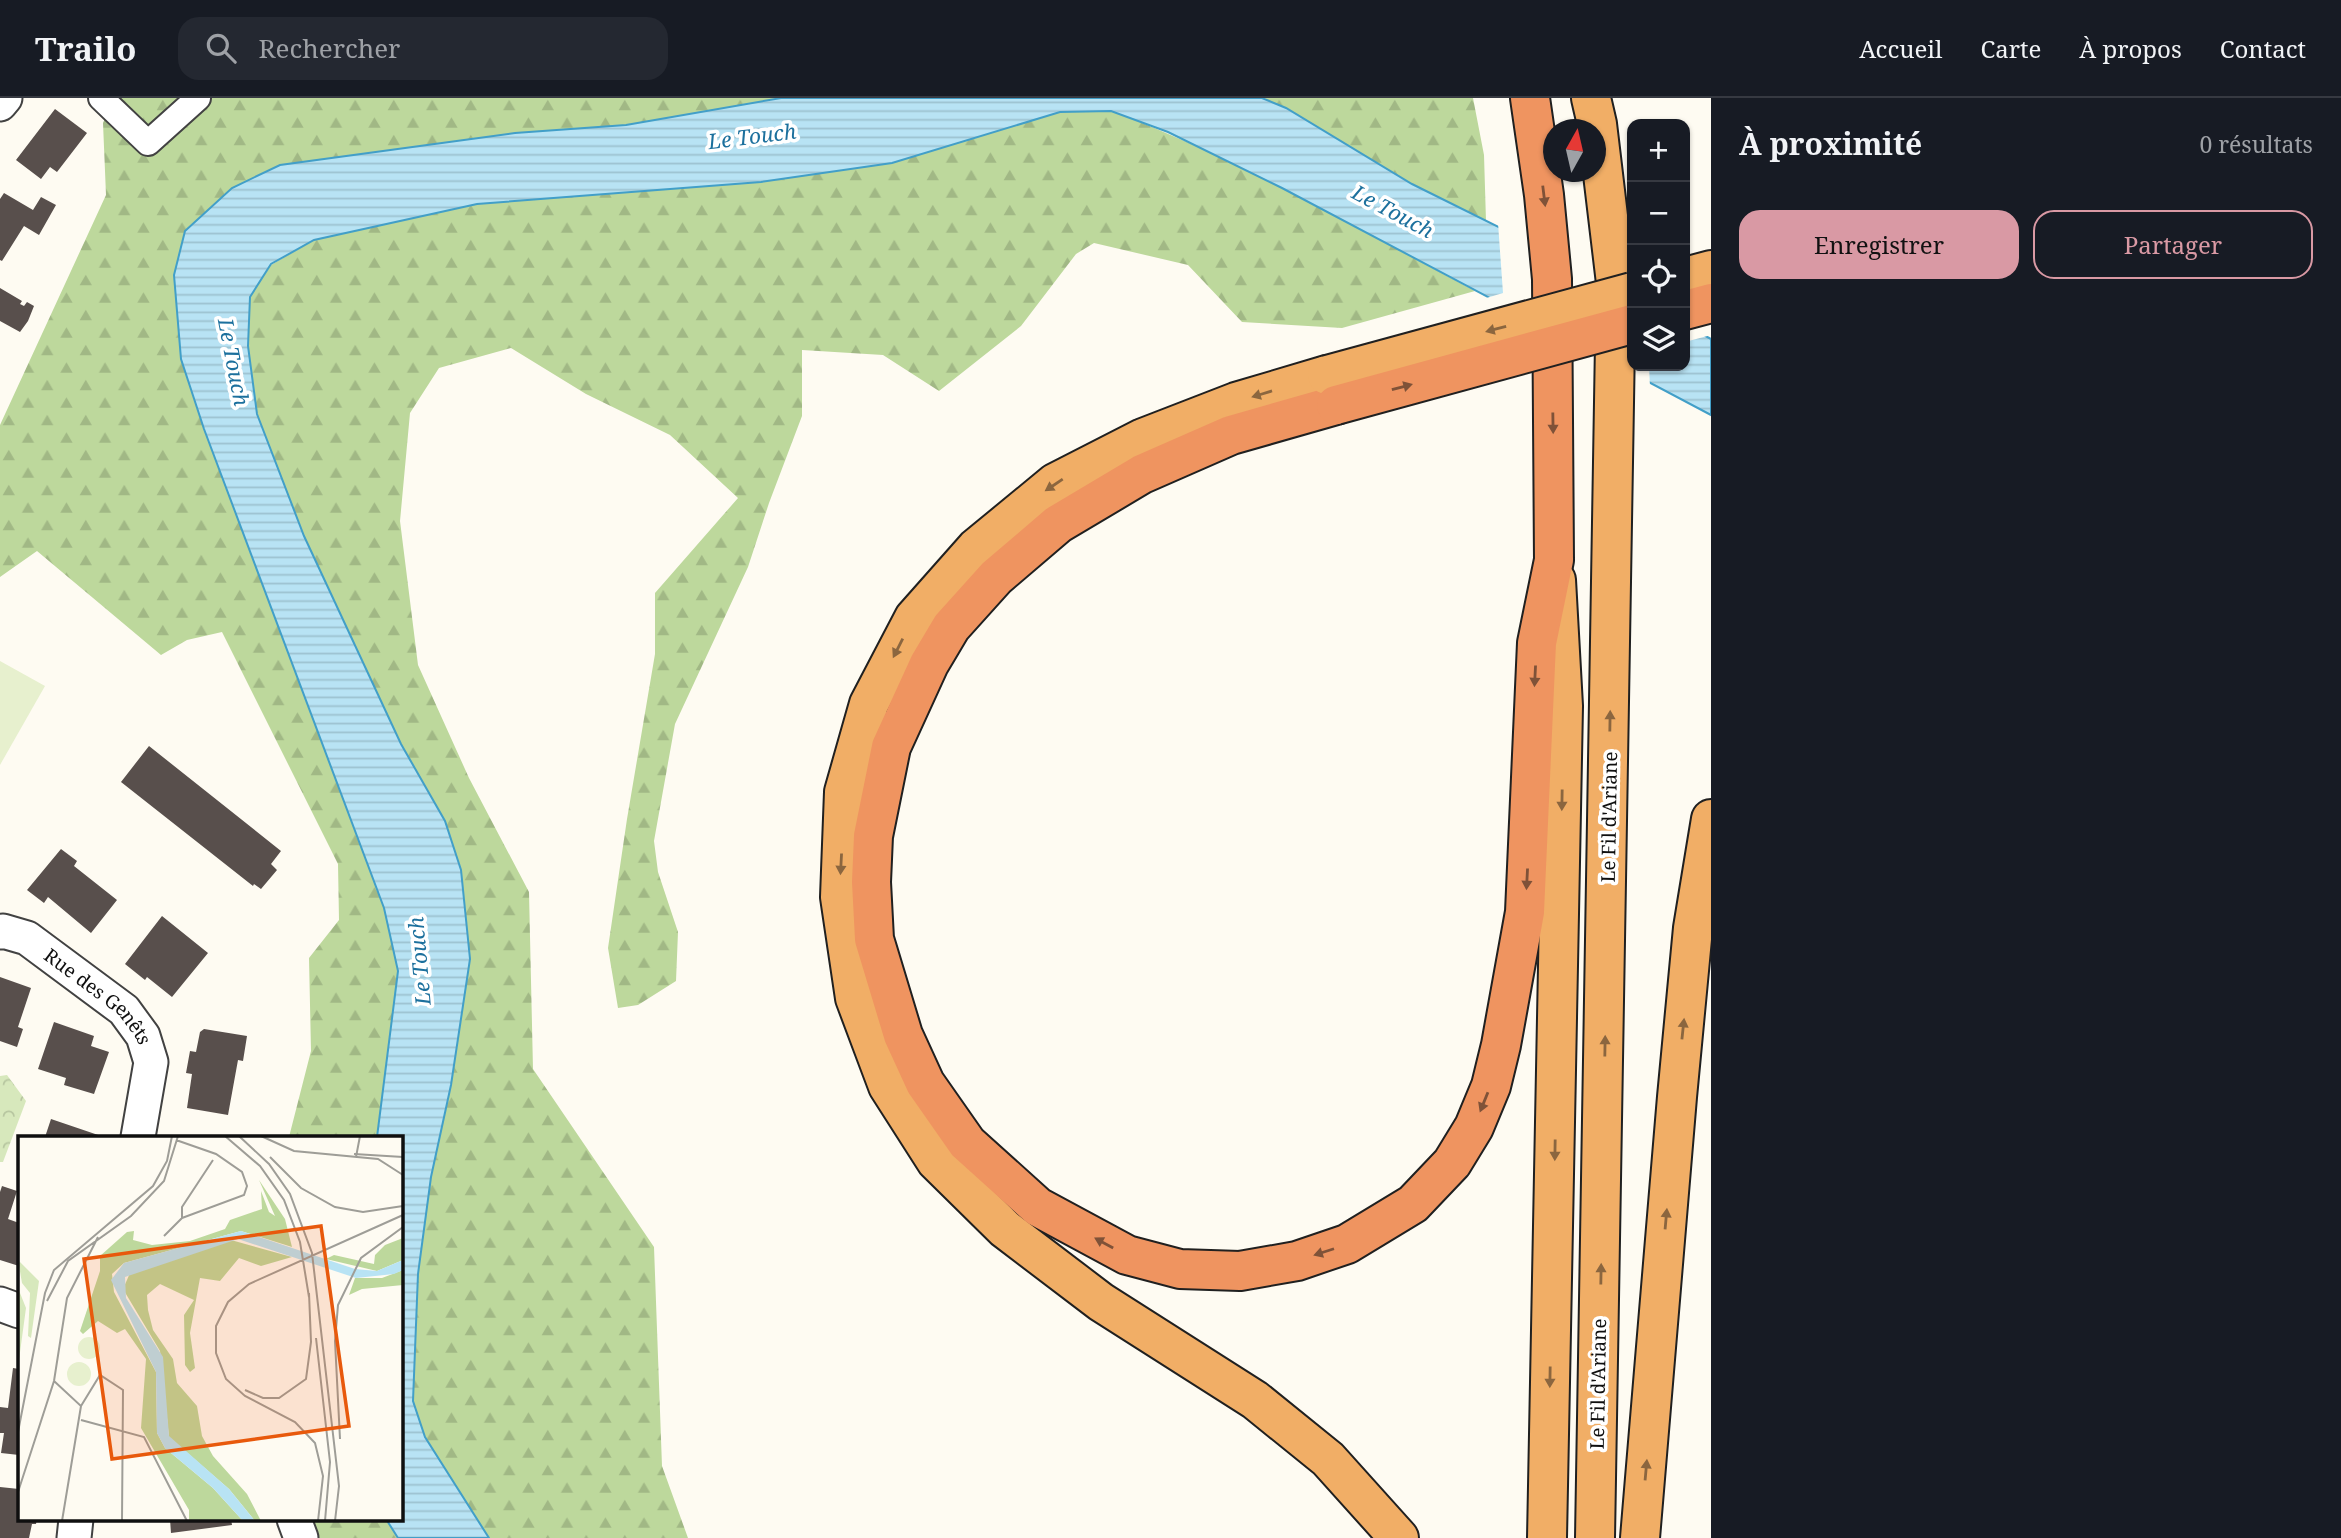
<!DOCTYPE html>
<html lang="fr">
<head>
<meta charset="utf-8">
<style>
	body { margin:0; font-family:"Noto Serif",serif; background:#242831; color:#f1f3f6 }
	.controls { position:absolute; right:21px; top:21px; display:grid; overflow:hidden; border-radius:14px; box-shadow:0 2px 5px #0004 }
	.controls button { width:63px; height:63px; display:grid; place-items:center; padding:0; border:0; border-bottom:2px solid #363941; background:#171b24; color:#f1f3f6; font:35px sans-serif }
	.compass { position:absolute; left:1543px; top:21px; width:63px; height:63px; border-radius:50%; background:#171b24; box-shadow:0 2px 5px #0004; rotate:8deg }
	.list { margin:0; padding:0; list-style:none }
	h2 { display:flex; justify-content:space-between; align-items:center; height:91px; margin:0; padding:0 28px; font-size:30px }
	h2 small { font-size:23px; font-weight:400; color:#9ea1a6 }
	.actions { display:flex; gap:14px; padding:21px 28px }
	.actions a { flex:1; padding:16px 0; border:2px solid #d999a4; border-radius:21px; text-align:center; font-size:24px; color:#d999a4 }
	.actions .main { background:#d999a4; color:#111 }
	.icon { flex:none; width:38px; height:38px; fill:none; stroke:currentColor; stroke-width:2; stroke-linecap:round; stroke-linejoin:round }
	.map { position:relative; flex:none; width:1711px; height:1440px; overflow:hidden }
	header { display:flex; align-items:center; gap:42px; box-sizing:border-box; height:98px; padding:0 35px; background:#171b24; border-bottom:2px solid #363941 }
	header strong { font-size:33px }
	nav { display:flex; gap:38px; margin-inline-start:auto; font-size:24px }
	.search { width:490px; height:63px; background:#242831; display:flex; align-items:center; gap:18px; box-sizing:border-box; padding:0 24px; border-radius:21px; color:#9ea1a6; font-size:26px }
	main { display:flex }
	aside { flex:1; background:#171b24 }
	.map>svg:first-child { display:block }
	.forest { fill:url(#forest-firs) }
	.park { fill:url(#park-crowns) }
	.pitch { fill:#e7f0ce }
	.water { fill:url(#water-rules); stroke:#429fc8; stroke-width:2 }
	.pier { fill:#fefbf2 }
	.building { fill:#584f4c }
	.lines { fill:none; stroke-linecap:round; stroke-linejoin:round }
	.pedestrian-casing { stroke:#424242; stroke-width:28 }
	.minor-casing { stroke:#424242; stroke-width:37 }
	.trunk-casing { stroke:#202020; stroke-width:42 }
	.motorway-casing { stroke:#202020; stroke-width:42 }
	.pedestrian { stroke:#fff; stroke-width:24 }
	.minor { stroke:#fff; stroke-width:33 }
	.trunk { stroke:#f1ae66; stroke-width:38 }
	.motorway { stroke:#ef9460; stroke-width:38 }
	.trunk-bridge-casing { stroke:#202020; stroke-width:42; stroke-linecap:butt }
	.motorway-bridge-casing { stroke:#202020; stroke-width:42; stroke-linecap:butt }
	.trunk-bridge { stroke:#f1ae66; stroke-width:38 }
	.motorway-bridge { stroke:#ef9460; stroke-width:38 }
	.oneway { fill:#7f5238 }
	.oneway2 { fill:#8b663f }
	.labels { text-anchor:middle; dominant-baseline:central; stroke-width:7; stroke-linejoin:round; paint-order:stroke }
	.street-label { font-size:19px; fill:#0f0f0f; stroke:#fff }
	.water-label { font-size:21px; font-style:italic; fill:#1c709d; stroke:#fff }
	.inset-road { fill:none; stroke:#9e9d97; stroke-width:2 }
	.view { fill:#e8590c; fill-opacity:0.15; stroke:#e8590c; stroke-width:3.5 }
	.inset-edge { fill:none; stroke:#0f0f0f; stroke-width:3.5 }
</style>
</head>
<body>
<header>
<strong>Trailo</strong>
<div class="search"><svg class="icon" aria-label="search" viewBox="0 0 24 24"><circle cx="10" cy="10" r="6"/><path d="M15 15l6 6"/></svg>Rechercher</div>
<nav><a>Accueil</a><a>Carte</a><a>À propos</a><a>Contact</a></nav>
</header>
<main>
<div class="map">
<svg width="1711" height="1440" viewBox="0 0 1711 1440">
	<defs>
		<pattern id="forest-firs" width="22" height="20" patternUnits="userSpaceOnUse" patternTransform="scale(1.75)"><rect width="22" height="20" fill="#bdd89c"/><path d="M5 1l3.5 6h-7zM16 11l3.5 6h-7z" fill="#a1b885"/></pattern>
		<pattern id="park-crowns" width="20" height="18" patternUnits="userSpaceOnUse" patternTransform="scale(1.75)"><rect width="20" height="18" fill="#d7e8bc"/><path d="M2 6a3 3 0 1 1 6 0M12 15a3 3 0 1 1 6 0" fill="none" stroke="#b7c6a0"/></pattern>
		<pattern id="water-rules" width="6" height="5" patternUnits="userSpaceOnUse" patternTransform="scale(1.75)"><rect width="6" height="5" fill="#b8e3f4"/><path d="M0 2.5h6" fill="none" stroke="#9dc2d0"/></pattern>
	</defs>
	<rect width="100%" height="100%" fill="#fefbf2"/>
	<path class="forest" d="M 114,0 L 781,0 L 626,27 L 515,35 L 280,67 L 181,261 L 204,331 L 384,810 L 398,873 L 377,1039 L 289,1039 L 311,953 L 309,860 L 339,822 L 338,766 L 222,534 L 187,542 L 161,557 L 37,453 L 0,479 L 0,327 L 106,97 L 103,25 Z
		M 1262,0 L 1473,0 L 1484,57 L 1486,123 L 1412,86 L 1286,10 Z
		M 1111,13 C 1238,60 1356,130 1475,193 L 1342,230 L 1242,224 L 1188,167 L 1094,145 L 1076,156 L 1021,228 L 939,293 L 883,257 L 802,252 L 802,318 L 769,405 L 748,469 L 675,626 L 654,743 L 658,774 L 678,834 L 676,883 L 638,907 L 618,910 L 608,850 L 627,721 L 655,556 L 655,495 L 738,400 L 670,337 L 586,296 L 511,250 L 439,270 L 410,315 L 400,423 L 418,567 L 469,680 L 529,794 L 533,971 L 654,1149 L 662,1368 L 688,1440 L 489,1440 L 425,1339 L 413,1303 L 418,1176 L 431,1079 L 451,987 L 470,861 L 461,772 L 445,723 L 401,646 L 304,438 L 257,316 L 248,248 L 250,199 L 271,167 L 314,142 L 477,106 L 761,84 L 892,65 L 1060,14 Z
		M 307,1421 L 386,1421 L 398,1440 L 315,1440 Z"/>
	<path class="park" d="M 7,977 L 26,1003 L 3,1064 L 0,1064 L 0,978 Z"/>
	<path class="pitch" d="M 0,563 L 45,588 L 0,667 Z"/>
	<path class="water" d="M 781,0 L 1262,0 L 1286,10 L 1412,86 L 1597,178 L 1632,268 L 1685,268 L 1685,227 L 1711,241 L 1711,317 L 1282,90 L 1168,34 L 1111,13 L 1060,14 L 892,65 L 761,84 L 477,106 L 314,142 L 271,166 L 250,199 L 248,248 L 257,316 L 304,438 L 401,646 L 445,723 L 461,772 L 470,861 L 451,987 L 431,1079 L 418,1176 L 413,1303 L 425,1339 L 489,1440 L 398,1440 L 386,1421 L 401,1421 L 401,1039 L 377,1039 L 398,873 L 384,810 L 204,331 L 181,261 L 174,177 L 185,133 L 232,90 L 280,67 L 515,35 L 626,27 Z"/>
	<path class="pier" d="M 1498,125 L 1598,175 L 1632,268 L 1649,268 L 1650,289 L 1483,201 L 1503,195 Z
		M 1685,223 L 1686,224 L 1711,237 L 1685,244 Z"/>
	<path class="building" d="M 55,11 L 87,35 L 57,74 L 50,69 L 41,81 L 16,62 Z
		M 4,95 L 33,112 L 41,99 L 56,107 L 39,137 L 24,128 L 2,163 L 0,162 L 0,101 Z
		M 0,190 L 22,203 L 20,206 L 24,208 L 27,204 L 34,208 L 28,223 L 20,234 L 0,223 Z
		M 149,648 L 281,753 L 271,766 L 277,772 L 261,791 L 254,786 L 253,788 L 121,684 Z
		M 61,751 L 77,763 L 74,768 L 117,802 L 91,835 L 48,799 L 44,805 L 27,792 Z
		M 162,818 L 208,855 L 172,899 L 147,879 L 145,882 L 125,866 Z
		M 0,879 L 31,890 L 18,929 L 23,931 L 17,949 L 0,943 Z
		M 54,924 L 94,938 L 91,948 L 109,954 L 94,996 L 64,987 L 66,980 L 38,971 Z
		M 204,931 L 247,938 L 243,963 L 238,962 L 228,1017 L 187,1010 L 192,976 L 186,975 L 190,953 L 196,954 L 200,934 Z
		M 51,1021 L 104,1039 L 45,1039 Z
		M 2,1088 L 17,1093 L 8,1121 L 19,1125 L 19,1168 L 0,1162 L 0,1094 Z
		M 13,1270 L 19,1271 L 19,1357 L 1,1355 L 4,1335 L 0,1335 L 0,1309 L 8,1310 Z
		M 0,1389 L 19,1391 L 19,1421 L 37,1421 L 36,1426 L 32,1426 L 29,1440 L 0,1440 Z
		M 170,1421 L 231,1421 L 232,1427 L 171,1435 Z"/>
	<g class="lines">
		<defs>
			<path id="pedestrian" d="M 101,0 L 148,45 L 198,0"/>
			<g id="minor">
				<path d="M 0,6 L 5,0"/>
				<path id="s1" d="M 0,834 L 3,833 L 27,840 L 124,912 L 143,938 L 151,964 L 138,1039"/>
				<path d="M 0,1206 L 19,1213"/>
				<path d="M 294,1421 L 301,1440"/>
				<path d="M 74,1440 L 76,1421"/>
			</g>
			<path id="trunk" d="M 1591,0 L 1597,26 L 1616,185 L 1595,1440
				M 1685,179 L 1711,172
				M 1327,277 L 1236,304 L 1143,340 L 1055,385 L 976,450 L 914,520 L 869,606 L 844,694 L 840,799 L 855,900 L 888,988 L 936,1063 L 1005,1131 L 1101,1204 L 1255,1302 L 1328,1361 L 1399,1440
				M 1547,1440 L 1563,608 L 1556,482
				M 1640,1440 L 1677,999 L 1693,830 L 1711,721"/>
			<path id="motorway" d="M 1685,212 L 1711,205
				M 1336,307 L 1231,337 L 1142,376 L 1058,426 L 996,479 L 951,529 L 929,566 L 891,649 L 873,738 L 871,784 L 874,841 L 903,937 L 925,985 L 967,1045 L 1038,1109 L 1127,1157 L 1180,1171 L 1240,1173 L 1297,1163 L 1347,1146 L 1413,1106 L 1452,1065 L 1474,1029 L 1491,988 L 1501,947 L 1525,814 L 1537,545 L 1554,462 L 1552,181 L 1544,97 L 1530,0"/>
		</defs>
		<use href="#pedestrian" class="pedestrian-casing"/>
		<use href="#minor" class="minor-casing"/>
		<use href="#trunk" class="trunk-casing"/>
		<use href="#motorway" class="motorway-casing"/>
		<use href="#pedestrian" class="pedestrian"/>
		<use href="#minor" class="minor"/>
		<use href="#trunk" class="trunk"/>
		<use href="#motorway" class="motorway"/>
		<defs>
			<path id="trunk-bridge" d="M 1327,277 L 1632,194"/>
			<path id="motorway-bridge" d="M 1336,307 L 1632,226"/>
		</defs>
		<use href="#trunk-bridge" class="trunk-bridge-casing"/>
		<use href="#motorway-bridge" class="motorway-bridge-casing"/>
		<use href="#trunk-bridge" class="trunk-bridge"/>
		<use href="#motorway-bridge" class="motorway-bridge"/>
	</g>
	<defs><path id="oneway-solid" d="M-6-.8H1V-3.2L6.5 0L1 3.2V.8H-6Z" transform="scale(1.75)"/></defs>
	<g class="oneway">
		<use href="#oneway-solid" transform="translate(1544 98) rotate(83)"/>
		<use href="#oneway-solid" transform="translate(1402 289) rotate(-15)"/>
		<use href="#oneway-solid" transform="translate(1553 325) rotate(89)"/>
		<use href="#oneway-solid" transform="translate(1535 578) rotate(93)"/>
		<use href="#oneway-solid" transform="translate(1527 781) rotate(93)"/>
		<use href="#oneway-solid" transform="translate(1484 1004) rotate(112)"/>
		<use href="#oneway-solid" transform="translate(1104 1145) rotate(-151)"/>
		<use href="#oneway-solid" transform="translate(1324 1154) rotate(162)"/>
	</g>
	<g class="oneway2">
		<use href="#oneway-solid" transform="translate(1496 231) rotate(165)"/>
		<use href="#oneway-solid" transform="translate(1262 296) rotate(163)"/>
		<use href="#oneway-solid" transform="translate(1054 387) rotate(146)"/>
		<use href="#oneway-solid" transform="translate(898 550) rotate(117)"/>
		<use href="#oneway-solid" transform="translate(1610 623) rotate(-89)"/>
		<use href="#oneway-solid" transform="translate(1562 702) rotate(91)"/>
		<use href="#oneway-solid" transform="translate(841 766) rotate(93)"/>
		<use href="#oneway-solid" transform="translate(1683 931) rotate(-84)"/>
		<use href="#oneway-solid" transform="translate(1605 948) rotate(-89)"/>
		<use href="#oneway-solid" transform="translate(1555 1052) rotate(91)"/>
		<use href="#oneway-solid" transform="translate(1666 1121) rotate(-85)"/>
		<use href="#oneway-solid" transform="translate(1601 1176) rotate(-89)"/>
		<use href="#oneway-solid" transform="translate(1550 1279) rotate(91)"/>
		<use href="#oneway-solid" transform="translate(1646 1372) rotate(-85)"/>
	</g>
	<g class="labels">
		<g class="street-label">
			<text transform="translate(1609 719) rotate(-89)">Le Fil d'Ariane</text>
			<text stroke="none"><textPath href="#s1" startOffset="121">Rue des Genêts</textPath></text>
			<text transform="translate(1598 1286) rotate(-89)">Le Fil d'Ariane</text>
		</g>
		<g class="water-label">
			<text transform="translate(752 38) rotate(-7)">Le Touch</text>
			<text transform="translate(1393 113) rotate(28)">Le Touch</text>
			<text transform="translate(234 264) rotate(79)">Le Touch</text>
			<text transform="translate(419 863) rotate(-95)">Le Touch</text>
		</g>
	</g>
	<g transform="translate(18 1038)">
		<rect width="385" height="385" fill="#fefbf2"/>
		<path d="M 0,124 L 21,145 L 13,202 L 10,200 L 12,157 L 4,147 ZM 0,152 L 8,172 L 0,231 Z" fill="#d7e8bc"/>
		<path d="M 241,44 L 267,83 L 274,111 L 223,95 L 106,127 L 94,138 L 96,156 L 138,236 L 139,297 L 147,312 L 195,352 L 225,385 L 171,385 L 171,374 L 123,292 L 128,223 L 107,193 L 99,197 L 80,185 L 65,198 L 62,195 L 82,135 L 82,120 L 109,96 L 116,95 L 115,104 L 134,109 L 172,105 L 207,93 L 212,84 L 244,73 L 243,55 L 251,76 L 257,80 ZM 385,102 L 385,124 L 359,135 L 308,123 L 316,119 L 356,128 L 357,119 L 367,109 ZM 213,104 L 274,121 L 243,130 L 221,122 L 202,145 L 182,142 L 172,197 L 177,232 L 172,236 L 167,229 L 166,179 L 176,164 L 142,148 L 129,159 L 130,174 L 135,194 L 155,223 L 159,247 L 179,270 L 184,300 L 195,320 L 229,358 L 243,385 L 237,385 L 211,353 L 151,301 L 142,215 L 105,153 L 112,137 ZM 385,134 L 385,149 L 344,153 L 331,159 L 337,142 L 364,142 Z" fill="#bdd89c"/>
		<path d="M60 212a11 11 0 1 1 22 0a11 11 0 1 1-22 0ZM49 238a12 12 0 1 1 24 0a12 12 0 1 1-24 0Z" fill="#e7f0ce"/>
		<path d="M 223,95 L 337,133 L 359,135 L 385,124 L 385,134 L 376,138 L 338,142 L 220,103 L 107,141 L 108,162 L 145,221 L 151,300 L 211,353 L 237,385 L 225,385 L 195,352 L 147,312 L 139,297 L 138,236 L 93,144 L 106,127 Z" fill="#b8e3f4"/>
		<path class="inset-road" d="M 207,0 L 242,30 L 266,64 L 282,106 L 291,161M 221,0 L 251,28 L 272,58 L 294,117 L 321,350 L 317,385M 243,0 L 276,15 L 360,23 L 385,39M 158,4 L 198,18 L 224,36 L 229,50 L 226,59 L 164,82M 336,18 L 385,21M 252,21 L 283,52 L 317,71 L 345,76 L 385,70M 338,21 L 342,0M 146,100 L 164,82 L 164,71 L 195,24M 29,165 L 50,125 L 113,80 L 146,45 L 160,0M 298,202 L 312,326 L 307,385M 36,245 L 63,270 L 44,385M 227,254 L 245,262 L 261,262 L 288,243 L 293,206 L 291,157M 63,270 L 82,239 L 105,254 L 104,385M 63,284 L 126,301 L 169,385M 0,296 L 27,157 L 36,134 L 135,50 L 149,25 L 154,0M 322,303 L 317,205 L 320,169 L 343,122 L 385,91M 0,356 L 36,245 L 49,162 L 80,101M 300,385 L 305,340 L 297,307 L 277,286 L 227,260 L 208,243 L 198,217 L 198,190 L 210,166 L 231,148 L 385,79"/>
		<path class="view" d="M 303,90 L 331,290 L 94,323 L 66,123 Z"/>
		<rect width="385" height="385" class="inset-edge"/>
	</g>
</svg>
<div class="controls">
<button>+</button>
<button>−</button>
<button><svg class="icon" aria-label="locate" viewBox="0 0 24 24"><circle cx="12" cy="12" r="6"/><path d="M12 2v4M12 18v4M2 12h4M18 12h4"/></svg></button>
<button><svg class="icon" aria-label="layers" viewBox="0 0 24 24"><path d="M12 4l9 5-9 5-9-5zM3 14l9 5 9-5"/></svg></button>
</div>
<svg class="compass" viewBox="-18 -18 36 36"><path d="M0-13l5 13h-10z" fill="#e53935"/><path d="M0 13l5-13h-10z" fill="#9ea1a6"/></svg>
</div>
<aside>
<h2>À proximité<small>0 résultats</small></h2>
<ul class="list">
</ul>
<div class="actions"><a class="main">Enregistrer</a><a>Partager</a></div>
</aside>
</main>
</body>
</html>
